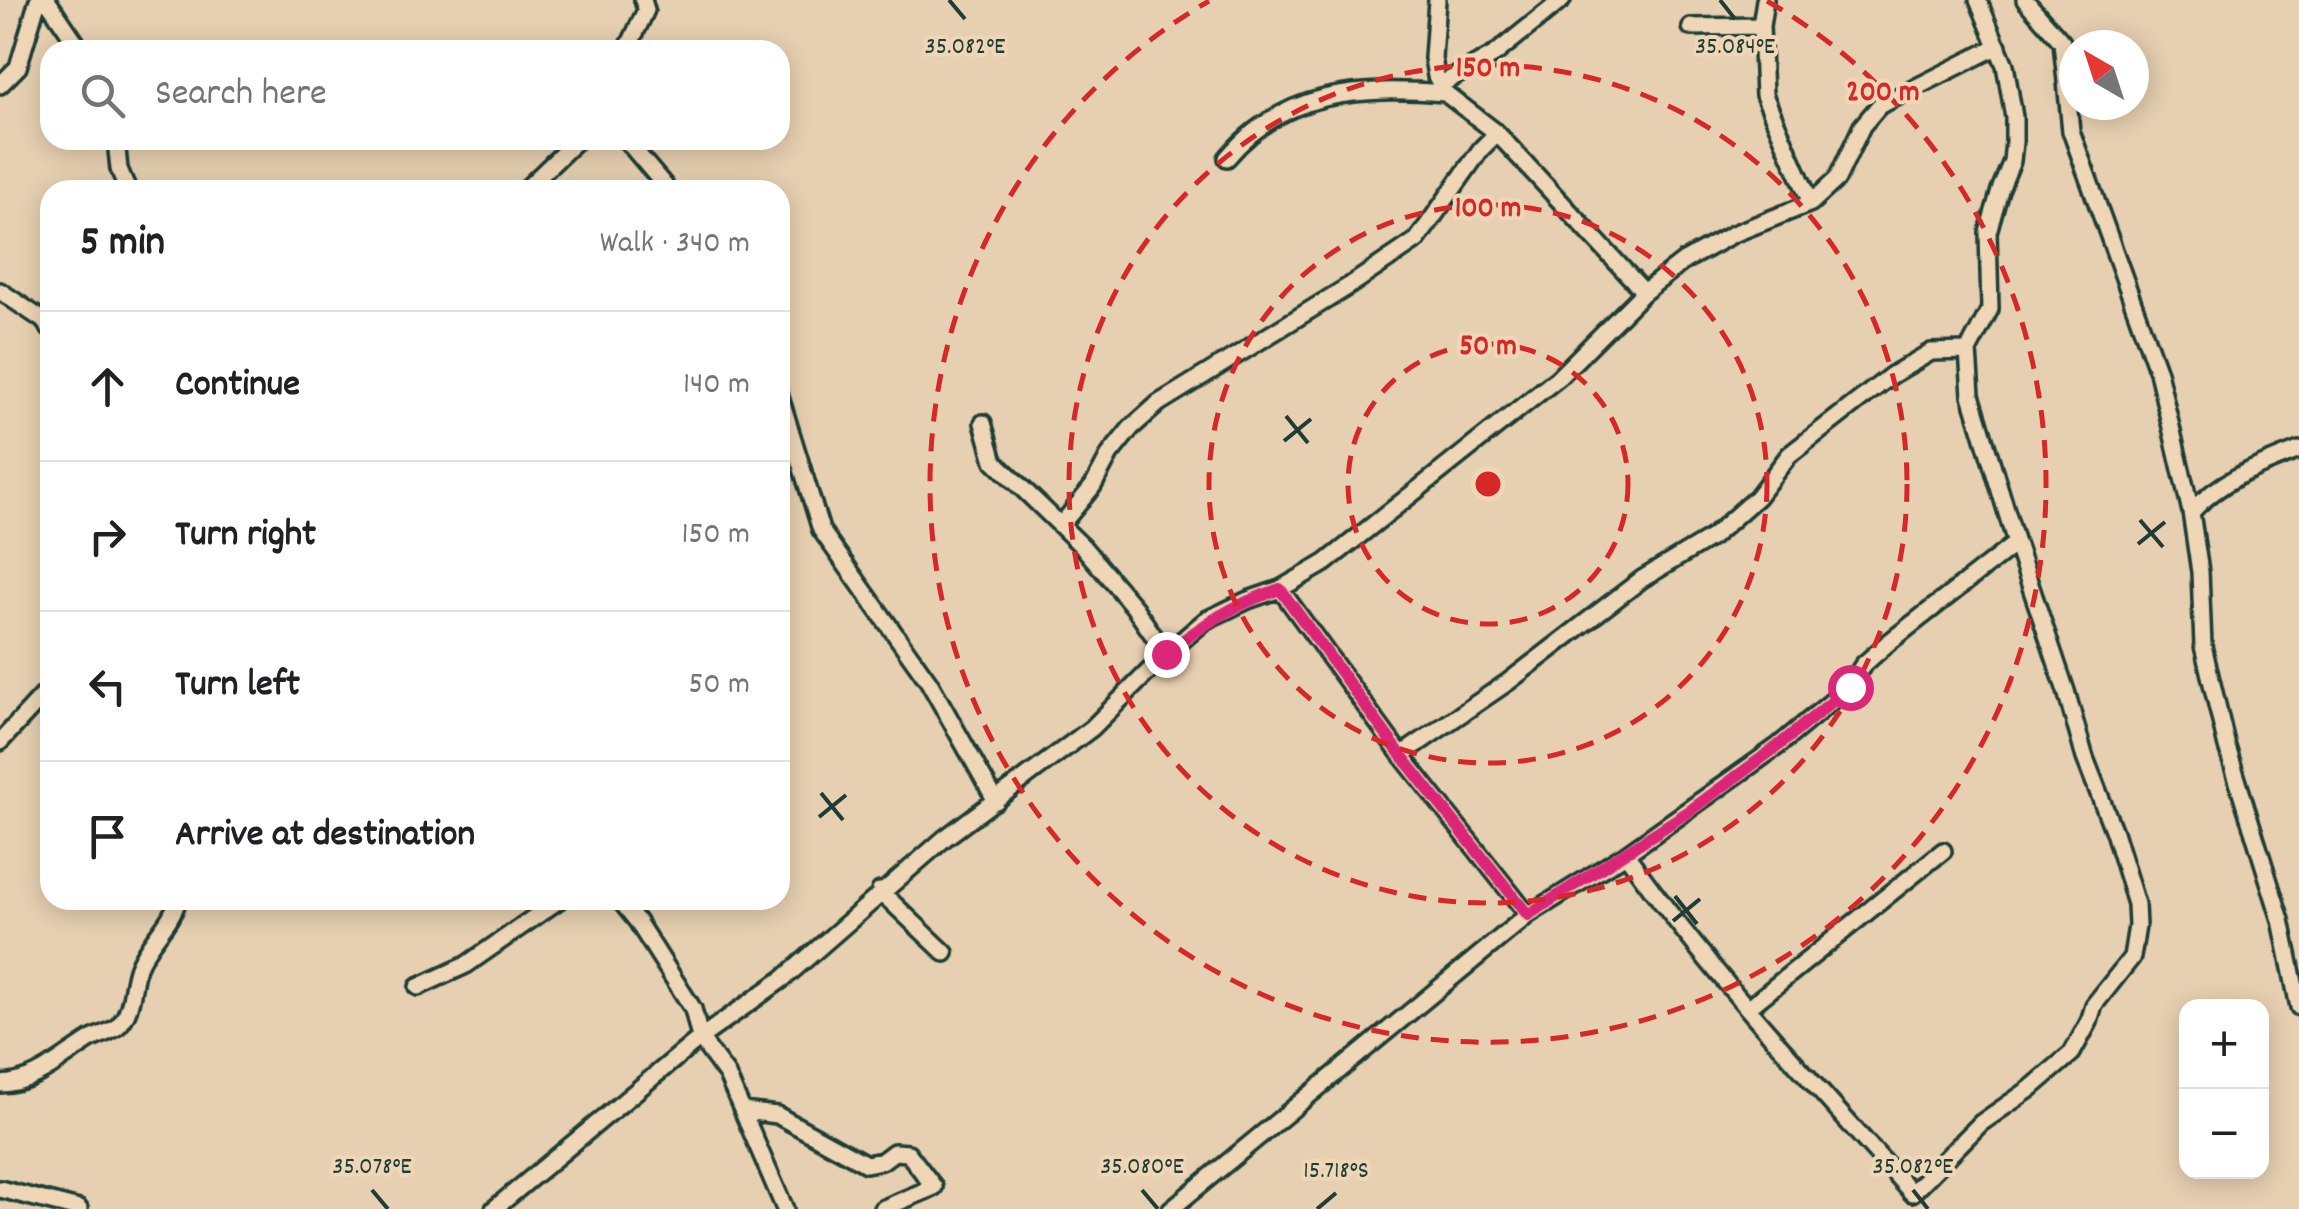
<!DOCTYPE html>
<html lang="en">
<head>
<meta charset="utf-8">
<style>
	body { margin:0; font-family:Dekko,sans-serif; background:#f2f2f2; color:#202124 }
	.controls { position:absolute; right:30px; bottom:30px; display:grid; overflow:hidden; border-radius:20px; box-shadow:0 5px 25px #0003 }
	.controls button { width:90px; height:90px; display:grid; place-items:center; padding:0; border:0; border-bottom:2px solid #e0e0e0; background:#fff; color:#202124; font:50px sans-serif }
	.compass { position:absolute; left:2059px; top:30px; width:90px; height:90px; border-radius:50%; background:#fff; box-shadow:0 5px 25px #0003; rotate:321deg }
	.stop { position:absolute; width:30px; height:30px; margin:-22px; border:8px solid #db2777; border-radius:50%; background:#fff }
	.stop.end { background:#db2777; border-color:#fff; box-shadow:0 2px 10px #0008 }
	.list { margin:0; padding:0; list-style:none }
	h2 { display:flex; justify-content:space-between; align-items:center; height:130px; margin:0; padding:0 40px; font-size:42px }
	h2 small { font-size:32px; font-weight:400; color:#757577 }
	.list li { display:grid; grid-template-columns:65px 1fr auto; gap:30px; align-items:center; box-sizing:border-box; height:150px; padding:0 40px; border-top:2px solid #e0e0e0 }
	.list b { display:block; font-size:38px; white-space:nowrap }
	.list em { font-size:32px; font-style:normal; color:#757577 }
	.icon { flex:none; width:55px; height:55px; fill:none; stroke:currentColor; stroke-width:2; stroke-linecap:round; stroke-linejoin:round }
	.map { position:relative; flex:none; width:2299px; height:1209px; overflow:hidden }
	.search { position:absolute; background:#fff; box-shadow:0 5px 25px #0003; left:40px; top:40px; width:750px; height:110px; display:flex; align-items:center; gap:25px; box-sizing:border-box; padding:0 35px; border-radius:30px; color:#757577; font-size:38px }
	.panel { position:absolute; background:#fff; box-shadow:0 5px 25px #0003; left:40px; top:180px; width:750px; height:730px; border-radius:30px }
	.map>svg:first-child { display:block }
	.lines { fill:none; stroke-linecap:round; stroke-linejoin:round }
	.minor-casing { stroke:#1f3d34; stroke-width:22 }
	.minor { stroke:#efd6b6; stroke-width:15 }
	.route { stroke:#db2777; stroke-width:12 }
	.ticks { fill:none; stroke:#1f3d34; stroke-width:4 }
	.ring { fill:none; stroke:#d62828; stroke-width:5; stroke-dasharray:18 12 }
	.ticks-label { font-size:25px; text-anchor:middle; fill:#1f3d34; stroke:#efd6b6; stroke-width:8; stroke-linejoin:round; paint-order:stroke }
	.centre { fill:#d62828; stroke:#efd6b6; stroke-width:5 }
	.ring-label { font-size:30px; text-anchor:middle; font-weight:bold; fill:#d62828; stroke:#efd6b6; stroke-width:8; stroke-linejoin:round; paint-order:stroke }
</style>
</head>
<body>
<div class="map">
<svg width="2299" height="1209" viewBox="0 0 2299 1209">
	<rect width="100%" height="100%" fill="#e7d0b1"/>
	<filter id="ink" filterUnits="userSpaceOnUse"><feTurbulence type="fractalNoise" baseFrequency=".01" numOctaves="2"/><feDisplacementMap in="SourceGraphic" scale="20" xChannelSelector="R" yChannelSelector="G"/><feConvolveMatrix kernelMatrix="1 2 1 2 8 2 1 2 1" color-interpolation-filters="sRGB"/></filter>
	<g filter="url(#ink)">
		<g class="lines">
			<defs>
				<path id="minor" d="M 47,0 L 81,50
					M 1437,0 L 1433,58 L 1436,76 L 1445,93 L 1497,133 L 1644,292
					M 1765,0 L 1761,26 L 1764,95 L 1811,203
					M 2025,0 L 2062,42 L 2071,131 L 2158,372 L 2191,512 L 2200,572 L 2203,646 L 2227,747 L 2281,920 L 2299,1007
					M 1691,27 L 1761,26
					M 627,50 L 646,10 L 643,0
					M 0,85 L 18,67 L 38,0
					M 1440,85 L 1495,54 L 1562,0
					M 116,140 L 119,169 L 128,190
					M 626,140 L 665,186
					M 1227,158 C 1285,89 1362,87 1445,93
					M 525,190 L 577,140
					M 0,291 L 43,320 L 50,329
					M 780,397 L 821,530 L 929,682 L 996,801
					M 983,423 L 994,461 L 1083,547 L 1134,607 L 1166,654
					M 2191,512 C 2222,479 2258,466 2299,450
					M 1061,525 L 1093,486 L 1110,454 L 1131,428 L 1159,403 L 1349,286 L 1417,240 L 1481,149 L 1497,133
					M 1280,589 L 1401,755
					M 0,742 L 50,688
					M 1626,854 L 1778,746 L 1849,687 L 1863,665 L 1888,643 L 2016,543 L 1971,395 L 1968,351
					M 880,891 L 945,953
					M 620,900 L 637,921 L 693,1009 L 700,1038 L 727,1075 L 785,1209
					M 1528,915 L 1401,755 L 1508,682 L 1642,579 L 1712,537 L 1757,497 L 1789,455 L 1892,375 L 1931,352 L 1968,351 L 1990,309 L 1988,232 L 2000,190 L 2012,161 L 2014,142 L 2014,117 L 2005,65 L 1978,0
					M 418,987 L 466,965 L 559,900
					M 1748,1008 L 1943,851
					M 0,1084 C 36,1083 61,1058 90,1040 C 98,1035 112,1032 118,1026 C 134,1010 131,985 138,967 C 148,941 170,926 178,900
					M 743,1111 L 777,1115 L 866,1164 L 882,1161 L 894,1152 L 908,1153 L 934,1187 L 882,1209
					M 0,1189 L 79,1209
					M 494,1209 L 700,1038 L 784,978 L 945,838 L 1092,728 L 1166,654 L 1206,620 L 1248,600 L 1280,589 L 1325,563 L 1558,378 L 1644,292 L 1684,261 L 1733,234 L 1811,203 L 1837,179 L 1862,126 L 1879,106 L 1998,46
					M 1171,1209 L 1528,915 L 1626,854 C 1712,975 1813,1083 1912,1193 L 1981,1123 L 2030,1089 L 2072,1053 L 2089,1022 L 2094,1005 L 2132,957 L 2137,926 L 2136,904 L 2114,832 L 2085,758 L 2066,691 L 2016,543"/>
			</defs>
			<use href="#minor" class="minor-casing"/>
			<use href="#minor" class="minor"/>
		</g>
	</g>
	<g class="lines" filter="url(#ink)">
		<path class="route" d="M 1166,654 C 1204,623 1233,605 1280,589 L 1401,755 L 1528,915 L 1688,812 L 1778,746 L 1850,687"/>
	</g>
	<path class="ticks" d="M 949,0 L 965,19M 1720,0 L 1735,19M 1286,416 L 1308,443M 1284,441 L 1311,419M 2140,520 L 2163,547M 2138,544 L 2165,522M 821,793 L 843,820M 819,817 L 846,795M 1675,896 L 1697,924M 1673,921 L 1700,899M 372,1190 L 388,1209M 1142,1190 L 1158,1209M 1913,1190 L 1928,1209M 1317,1209 L 1336,1193"/>
	<g class="ring">
		<circle cx="1488" cy="484" r="140"/>
		<circle cx="1488" cy="484" r="279"/>
		<circle cx="1488" cy="484" r="419"/>
		<path d="M1767 1A558 558 0 1 1 1209 1"/>
	</g>
	<g class="ticks-label">
		<text x="965" y="53">35.082°E</text>
		<text x="1735" y="53">35.084°E</text>
		<text x="372" y="1173">35.078°E</text>
		<text x="1142" y="1173">35.080°E</text>
		<text x="1913" y="1173">35.082°E</text>
		<text x="1336" y="1177">15.718°S</text>
	</g>
	<circle cx="1488" cy="484" r="15" class="centre"/>
	<g class="ring-label">
		<text x="1488" y="76">150 m</text>
		<text x="1883" y="100">200 m</text>
		<text x="1488" y="216">100 m</text>
		<text x="1488" y="354">50 m</text>
	</g>
</svg>
<div class="controls">
<button>+</button>
<button>−</button>
</div>
<svg class="compass" viewBox="-18 -18 36 36"><path d="M0-13l5 13h-10z" fill="#e53935"/><path d="M0 13l5-13h-10z" fill="#757577"/></svg>
<div class="stop" style="left:1850px;top:687px"></div>
<div class="stop end" style="left:1166px;top:654px"></div>
<div class="search"><svg class="icon" aria-label="search" viewBox="0 0 24 24"><circle cx="10" cy="10" r="6"/><path d="M15 15l6 6"/></svg>Search here</div>
<section class="panel">
<h2>5 min<small>Walk · 340 m</small></h2>
<ul class="list">
<li><svg class="icon" aria-label="ahead" viewBox="0 0 24 24"><path d="M12 20V5M6 11l6-6 6 6"/></svg><div><b>Continue</b></div><em>140 m</em></li>
<li><svg class="icon" aria-label="right" viewBox="0 0 24 24"><path d="M7 20v-9h11M14 6l5 5-5 5"/></svg><div><b>Turn right</b></div><em>150 m</em></li>
<li><svg class="icon" aria-label="left" viewBox="0 0 24 24"><path d="M17 20v-9H6M10 6l-5 5 5 5"/></svg><div><b>Turn left</b></div><em>50 m</em></li>
<li><svg class="icon" aria-label="arrive" viewBox="0 0 24 24"><path d="M6 21V4h12l-3 4 3 4H6"/></svg><div><b>Arrive at destination</b></div></li>
</ul>
</section>
</div>
</body>
</html>
